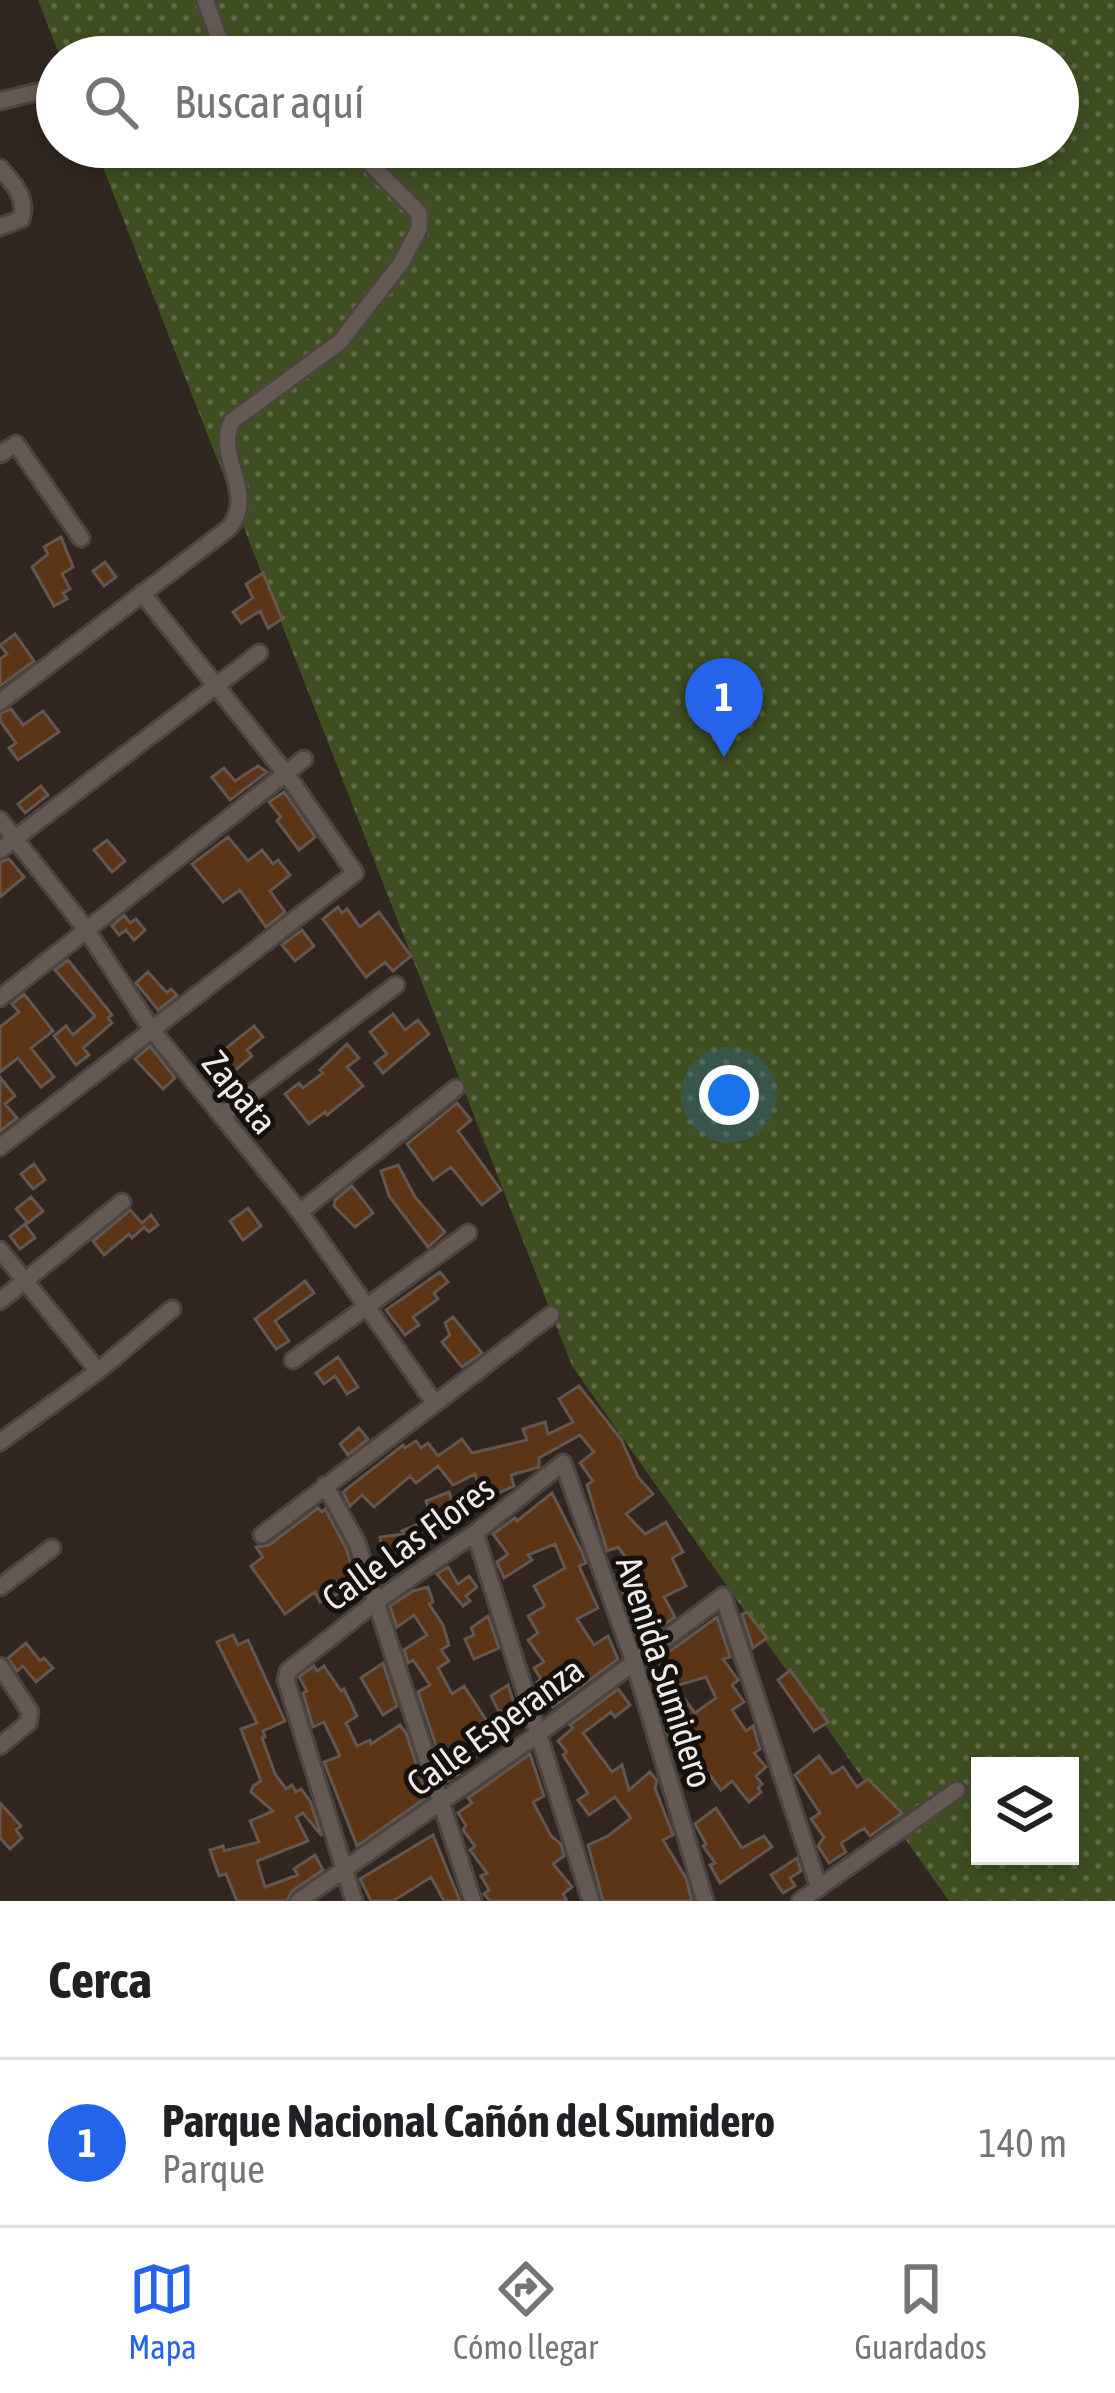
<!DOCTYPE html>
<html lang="es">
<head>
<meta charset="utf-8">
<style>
	body { margin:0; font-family:"Asap Condensed",sans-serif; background:#f6f6f6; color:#202124 }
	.controls { position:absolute; right:36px; bottom:36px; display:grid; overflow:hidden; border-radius:0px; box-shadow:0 6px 18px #0003 }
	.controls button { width:108px; height:108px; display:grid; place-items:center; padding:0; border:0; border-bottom:3px solid #e0e0e0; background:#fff; color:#202124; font:60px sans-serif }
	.you { position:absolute; left:729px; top:1095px; width:42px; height:42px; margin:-30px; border:9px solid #fff; border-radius:50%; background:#1a73e8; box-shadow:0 0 0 18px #1a73e833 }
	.badge { display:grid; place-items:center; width:78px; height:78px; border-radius:50%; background:#2563eb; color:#fff; font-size:39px; font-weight:700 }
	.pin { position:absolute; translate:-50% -99px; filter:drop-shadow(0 3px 6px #0008) }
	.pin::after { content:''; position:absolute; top:63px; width:42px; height:36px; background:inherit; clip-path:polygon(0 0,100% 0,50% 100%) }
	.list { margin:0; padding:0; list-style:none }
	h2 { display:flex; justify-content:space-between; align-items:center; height:156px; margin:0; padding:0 48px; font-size:51px }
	h2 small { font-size:39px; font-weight:400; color:#757577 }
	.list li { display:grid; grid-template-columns:78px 1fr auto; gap:36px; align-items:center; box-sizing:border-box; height:168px; padding:0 48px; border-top:3px solid #e0e0e0 }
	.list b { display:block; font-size:45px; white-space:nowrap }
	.list p { margin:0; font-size:39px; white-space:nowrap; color:#757577 }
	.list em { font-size:39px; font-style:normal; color:#757577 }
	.icon { flex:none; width:66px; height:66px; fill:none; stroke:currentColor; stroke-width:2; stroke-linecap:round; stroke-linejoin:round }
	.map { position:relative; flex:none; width:1115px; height:1901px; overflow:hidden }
	.search { position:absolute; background:#fff; box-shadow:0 6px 18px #0003; left:36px; right:36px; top:36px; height:132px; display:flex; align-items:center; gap:30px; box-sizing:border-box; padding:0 42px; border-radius:66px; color:#757577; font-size:45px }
	.sheet { height:324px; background:#fff }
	nav { display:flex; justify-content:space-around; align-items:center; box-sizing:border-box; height:168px; border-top:3px solid #e0e0e0; background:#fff; font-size:33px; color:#757577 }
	nav a { display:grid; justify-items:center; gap:6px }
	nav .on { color:#2563eb }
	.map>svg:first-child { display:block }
	.grass { fill:url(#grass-dots); fill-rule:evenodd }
	.building { fill:#5c3416; stroke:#635750; stroke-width:3; fill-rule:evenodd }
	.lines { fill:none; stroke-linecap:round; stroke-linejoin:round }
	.minor-casing { stroke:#4c443f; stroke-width:21 }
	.minor { stroke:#655a53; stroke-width:15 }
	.labels { text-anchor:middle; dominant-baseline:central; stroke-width:10; stroke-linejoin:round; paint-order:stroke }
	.street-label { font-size:36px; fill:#f1eae6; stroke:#15110e }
</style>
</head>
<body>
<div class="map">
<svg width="1115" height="1901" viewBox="0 0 1115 1901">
	<defs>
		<pattern id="grass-dots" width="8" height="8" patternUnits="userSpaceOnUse" patternTransform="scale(3)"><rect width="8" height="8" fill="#3f4f22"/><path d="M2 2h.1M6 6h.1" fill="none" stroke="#5b6842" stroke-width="1.8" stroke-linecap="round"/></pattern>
	</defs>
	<rect width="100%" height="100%" fill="#312720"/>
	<path class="grass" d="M 38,0 L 1115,0 L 1115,1901 L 949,1901 L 572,1366 L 95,147 L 1058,147 L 1058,57 L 60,57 ZM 980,1766 L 1070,1766 L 1070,1856 L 980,1856 Z"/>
	<path class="building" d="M 61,537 L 73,567 L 62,574 L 70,589 L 63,593 L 67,599 L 54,606 L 32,567 L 48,554 L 44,547 Z
		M 105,562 L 116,577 L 104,586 L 93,571 Z
		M 263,573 L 282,619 L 268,628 L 260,611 L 241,623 L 233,612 L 253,598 L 246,584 Z
		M 15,634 L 34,661 L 0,686 L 0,659 L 7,654 L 0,645 Z
		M 11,709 L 23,725 L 43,711 L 59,732 L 18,760 L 9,748 L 16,743 L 0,721 L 0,714 Z
		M 258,766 L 267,772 L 230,800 L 212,777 L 224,768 L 235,781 Z
		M 41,786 L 48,795 L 25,813 L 18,804 Z
		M 284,792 L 315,837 L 299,850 L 277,821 L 281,817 L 269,802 Z
		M 228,837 L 248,861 L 262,850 L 273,864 L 278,860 L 290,875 L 270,891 L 285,912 L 266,927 L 240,890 L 223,902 L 192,864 Z
		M 107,840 L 125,861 L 112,872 L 94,850 Z
		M 9,859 L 24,877 L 0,897 L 0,862 Z
		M 338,907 L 342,913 L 347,909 L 360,927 L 379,912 L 411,956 L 393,971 L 385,962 L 366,977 L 323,919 Z
		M 124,915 L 130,923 L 136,919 L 145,930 L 134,940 L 126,930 L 119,935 L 112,926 Z
		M 302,930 L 314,946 L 295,961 L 282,945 Z
		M 68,960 L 112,1015 L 108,1018 L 112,1023 L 83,1048 L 89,1055 L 76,1065 L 54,1036 L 66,1026 L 73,1035 L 95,1016 L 55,970 Z
		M 148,972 L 167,993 L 171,989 L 177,995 L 158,1010 L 136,983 Z
		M 24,994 L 53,1031 L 31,1048 L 54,1077 L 41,1087 L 18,1058 L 0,1072 L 0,1027 L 19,1012 L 12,1004 Z
		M 393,1014 L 405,1030 L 418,1020 L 429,1034 L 383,1073 L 375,1063 L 387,1054 L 370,1032 Z
		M 254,1026 L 263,1037 L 247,1050 L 252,1056 L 234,1071 L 220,1053 Z
		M 347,1044 L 359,1058 L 347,1067 L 363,1086 L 327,1115 L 325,1112 L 309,1124 L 285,1094 L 299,1083 L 303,1088 L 323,1073 L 320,1070 Z
		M 150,1046 L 175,1078 L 163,1089 L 135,1059 Z
		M 0,1077 L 15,1096 L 5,1104 L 17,1118 L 0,1131 Z
		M 457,1103 L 471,1120 L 458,1131 L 501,1190 L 482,1205 L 451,1167 L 433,1180 L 407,1144 Z
		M 34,1164 L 45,1180 L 33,1189 L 21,1174 Z
		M 398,1165 L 415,1197 L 445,1232 L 428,1247 L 389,1196 L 381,1171 Z
		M 352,1186 L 373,1213 L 355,1227 L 334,1206 L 335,1200 Z
		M 31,1197 L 43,1211 L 28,1223 L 16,1209 Z
		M 248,1208 L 261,1226 L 243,1240 L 230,1221 Z
		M 130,1210 L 142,1223 L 151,1215 L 158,1225 L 149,1232 L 144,1227 L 132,1238 L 129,1234 L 104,1255 L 93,1241 Z
		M 25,1224 L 35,1238 L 20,1249 L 10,1236 Z
		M 440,1272 L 448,1282 L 434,1293 L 438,1299 L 413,1317 L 419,1325 L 405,1335 L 386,1310 Z
		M 305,1281 L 314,1293 L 275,1321 L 289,1341 L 276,1349 L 255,1319 Z
		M 453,1317 L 482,1353 L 462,1367 L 442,1342 L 450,1335 L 445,1323 Z
		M 338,1357 L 358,1387 L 347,1394 L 335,1376 L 324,1384 L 316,1373 Z
		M 579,1386 L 621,1439 L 638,1477 L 653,1494 L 626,1514 L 645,1534 L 666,1522 L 683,1552 L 672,1558 L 686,1586 L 664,1597 L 675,1617 L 642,1639 L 631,1617 L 651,1606 L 641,1585 L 623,1594 L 616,1575 L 632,1565 L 618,1547 L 607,1551 L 587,1485 L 593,1481 L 580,1463 L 594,1452 L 580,1435 L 539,1458 L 539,1467 L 511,1475 L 514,1486 L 483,1500 L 475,1474 L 453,1485 L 438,1466 L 416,1483 L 410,1476 L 374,1507 L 362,1495 L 350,1506 L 343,1492 L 403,1445 L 405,1448 L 416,1441 L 421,1448 L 428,1443 L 438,1456 L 462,1439 L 472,1453 L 527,1440 L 523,1429 L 545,1422 L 548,1434 L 573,1422 L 559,1399 Z
		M 359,1428 L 368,1439 L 348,1455 L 340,1444 Z
		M 449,1492 L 460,1523 L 426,1535 L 429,1540 L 415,1546 L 418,1556 L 400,1561 L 399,1558 L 383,1560 L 380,1537 L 404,1534 L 402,1531 L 432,1518 L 426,1501 Z
		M 552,1493 L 581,1550 L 586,1563 L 579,1566 L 598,1608 L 577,1619 L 594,1645 L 608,1636 L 618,1659 L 553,1707 L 537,1682 L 541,1679 L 534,1668 L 544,1662 L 528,1640 L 538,1633 L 528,1616 L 545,1606 L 534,1586 L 565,1568 L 555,1544 L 528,1555 L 532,1560 L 504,1578 L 497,1562 L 508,1554 L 493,1534 L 515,1518 L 517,1521 Z
		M 318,1508 L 322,1512 L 325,1509 L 346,1548 L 355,1577 L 338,1582 L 343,1591 L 320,1602 L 315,1592 L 285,1614 L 251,1566 L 263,1557 L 256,1547 L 269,1545 Z
		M 448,1567 L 458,1584 L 469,1576 L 477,1587 L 466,1596 L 470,1601 L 463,1606 L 437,1574 Z
		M 428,1587 L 433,1602 L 429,1604 L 443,1625 L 449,1645 L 441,1650 L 449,1661 L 438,1668 L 452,1694 L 464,1686 L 496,1735 L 473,1749 L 477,1756 L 457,1768 L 460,1773 L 448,1781 L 418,1692 L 430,1685 L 413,1660 L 408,1663 L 404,1650 L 427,1635 L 414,1615 L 397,1627 L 390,1606 L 413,1591 Z
		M 747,1612 L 767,1638 L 753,1648 L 742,1614 Z
		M 488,1616 L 499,1648 L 474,1659 L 465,1639 L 474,1635 L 471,1628 Z
		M 717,1617 L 730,1657 L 723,1659 L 738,1680 L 732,1685 L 744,1702 L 732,1710 L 746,1731 L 753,1726 L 760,1749 L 754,1753 L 766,1767 L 756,1776 L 762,1784 L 758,1788 L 761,1792 L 749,1802 L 732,1781 L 721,1790 L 687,1745 L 678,1752 L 670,1741 L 662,1714 L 670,1708 L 648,1667 ZM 706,1677 L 716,1698 L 695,1713 L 675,1686 Z
		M 233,1635 L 238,1645 L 248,1640 L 285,1721 L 263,1731 L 265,1737 L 262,1738 L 275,1774 L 286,1789 L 292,1785 L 296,1792 L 301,1789 L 310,1801 L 322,1836 L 303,1813 L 296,1817 L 308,1841 L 257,1861 L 265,1887 L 298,1875 L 294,1869 L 315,1855 L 323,1870 L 292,1891 L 287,1901 L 237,1901 L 226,1874 L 219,1876 L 210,1850 L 223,1846 L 224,1851 L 259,1842 L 250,1821 L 273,1811 L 251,1792 L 253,1786 L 261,1781 L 241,1729 L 257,1723 L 217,1642 Z
		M 26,1643 L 40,1661 L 44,1658 L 53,1668 L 36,1682 L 23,1666 L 17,1671 L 8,1658 Z
		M 383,1663 L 397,1706 L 383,1715 L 361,1678 Z
		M 314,1666 L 317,1671 L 324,1666 L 341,1691 L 344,1689 L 357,1716 L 346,1723 L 357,1746 L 370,1740 L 371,1744 L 400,1725 L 406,1733 L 427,1797 L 357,1846 L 324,1762 L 340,1756 L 324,1722 L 313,1727 L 303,1693 L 307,1691 L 299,1677 Z
		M 790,1670 L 828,1722 L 814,1731 L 778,1680 Z
		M 508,1685 L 514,1703 L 499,1712 L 491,1696 Z
		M 618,1689 L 630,1705 L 615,1717 L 611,1712 L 583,1733 L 612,1772 L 622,1765 L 629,1790 L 650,1772 L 657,1781 L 655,1788 L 673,1835 L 663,1840 L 686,1878 L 692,1901 L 603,1901 L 588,1845 L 608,1836 L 631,1818 L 615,1797 L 589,1815 L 578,1800 L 588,1793 L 563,1755 L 567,1752 L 558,1741 L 573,1728 L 570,1725 Z
		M 530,1754 L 544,1796 L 533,1802 L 551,1836 L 561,1844 L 564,1856 L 553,1864 L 572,1887 L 563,1894 L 567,1901 L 490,1901 L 484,1894 L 489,1890 L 481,1876 L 487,1873 L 470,1850 L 475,1846 L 463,1830 L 466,1825 L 458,1813 L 472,1803 L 468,1798 Z
		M 819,1756 L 832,1774 L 843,1767 L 857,1787 L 868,1779 L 902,1813 L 870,1836 L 864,1828 L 841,1843 L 846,1852 L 829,1863 L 818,1846 L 824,1837 L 811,1819 L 820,1813 L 795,1775 Z
		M 0,1803 L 21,1826 L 16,1830 L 22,1838 L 10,1849 L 0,1838 Z
		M 716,1808 L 742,1848 L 764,1836 L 772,1847 L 720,1883 L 710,1865 L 715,1863 L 703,1846 L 706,1844 L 695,1824 Z
		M 433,1835 L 460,1901 L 444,1901 L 431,1877 L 393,1901 L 371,1901 L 360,1879 Z
		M 797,1858 L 801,1871 L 790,1878 L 795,1886 L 783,1893 L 771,1875 Z"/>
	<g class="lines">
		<defs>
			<path id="minor" d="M 205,0 L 226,57
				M 0,101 L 53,88
				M 0,168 C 13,183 28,198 21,219 L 0,227
				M 0,454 L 16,444 L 81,538
				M 0,702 L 229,528 C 258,494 214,457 232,421 L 340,342 L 401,263 L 419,229 L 419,213 L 354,147
				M 0,820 L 86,929 L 152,1030 L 300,1212 L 434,1402
				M 0,850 L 259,653
				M 0,998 L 304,759
				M 221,1116 L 396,985
				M 0,1147 L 355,873 L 287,775 L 142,593
				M 300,1212 L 456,1088
				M 0,1250 L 98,1371
				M 0,1301 L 122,1202
				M 293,1360 L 468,1233
				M 0,1442 L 98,1371 L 172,1309
				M 325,1485 L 357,1543 L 473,1901
				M 475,1533 L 591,1901
				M 262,1535 L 551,1315
				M 0,1587 L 52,1548
				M 0,1666 L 30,1712 L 28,1723 L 0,1746
				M 299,1901 L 538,1734 L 723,1596 L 819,1888
				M 354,1901 L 286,1680 L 288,1671 L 377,1601 L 475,1533 L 563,1463 L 634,1662 L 705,1901
				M 800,1901 L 957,1790"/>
		</defs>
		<use href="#minor" class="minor-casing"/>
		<use href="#minor" class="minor"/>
	</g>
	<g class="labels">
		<g class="street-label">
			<text transform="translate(240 1092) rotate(51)">Zapata</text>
			<text transform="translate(408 1543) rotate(-36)">Calle Las Flores</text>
			<text transform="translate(665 1672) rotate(72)">Avenida Sumidero</text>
			<text transform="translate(495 1726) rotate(-36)">Calle Esperanza</text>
		</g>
	</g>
</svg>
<div class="controls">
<button><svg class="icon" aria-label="layers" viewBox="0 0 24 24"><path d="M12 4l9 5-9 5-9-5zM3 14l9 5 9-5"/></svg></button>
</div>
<div class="you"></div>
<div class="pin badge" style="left:724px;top:757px">1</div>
<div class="search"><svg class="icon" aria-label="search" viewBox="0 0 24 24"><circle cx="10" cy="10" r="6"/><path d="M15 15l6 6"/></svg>Buscar aquí</div>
</div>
<section class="sheet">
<h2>Cerca<small></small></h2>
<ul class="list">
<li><span class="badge">1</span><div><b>Parque Nacional Cañón del Sumidero</b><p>Parque</p></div><em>140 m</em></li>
</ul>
</section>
<nav>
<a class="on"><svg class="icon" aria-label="map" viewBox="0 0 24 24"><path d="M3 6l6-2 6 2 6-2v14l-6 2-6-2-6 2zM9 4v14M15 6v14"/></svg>Mapa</a>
<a><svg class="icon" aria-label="directions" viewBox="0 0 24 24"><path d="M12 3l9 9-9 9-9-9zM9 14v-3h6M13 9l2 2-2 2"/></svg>Cómo llegar</a>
<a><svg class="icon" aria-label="saved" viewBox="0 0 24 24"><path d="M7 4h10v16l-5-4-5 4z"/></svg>Guardados</a>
</nav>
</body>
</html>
